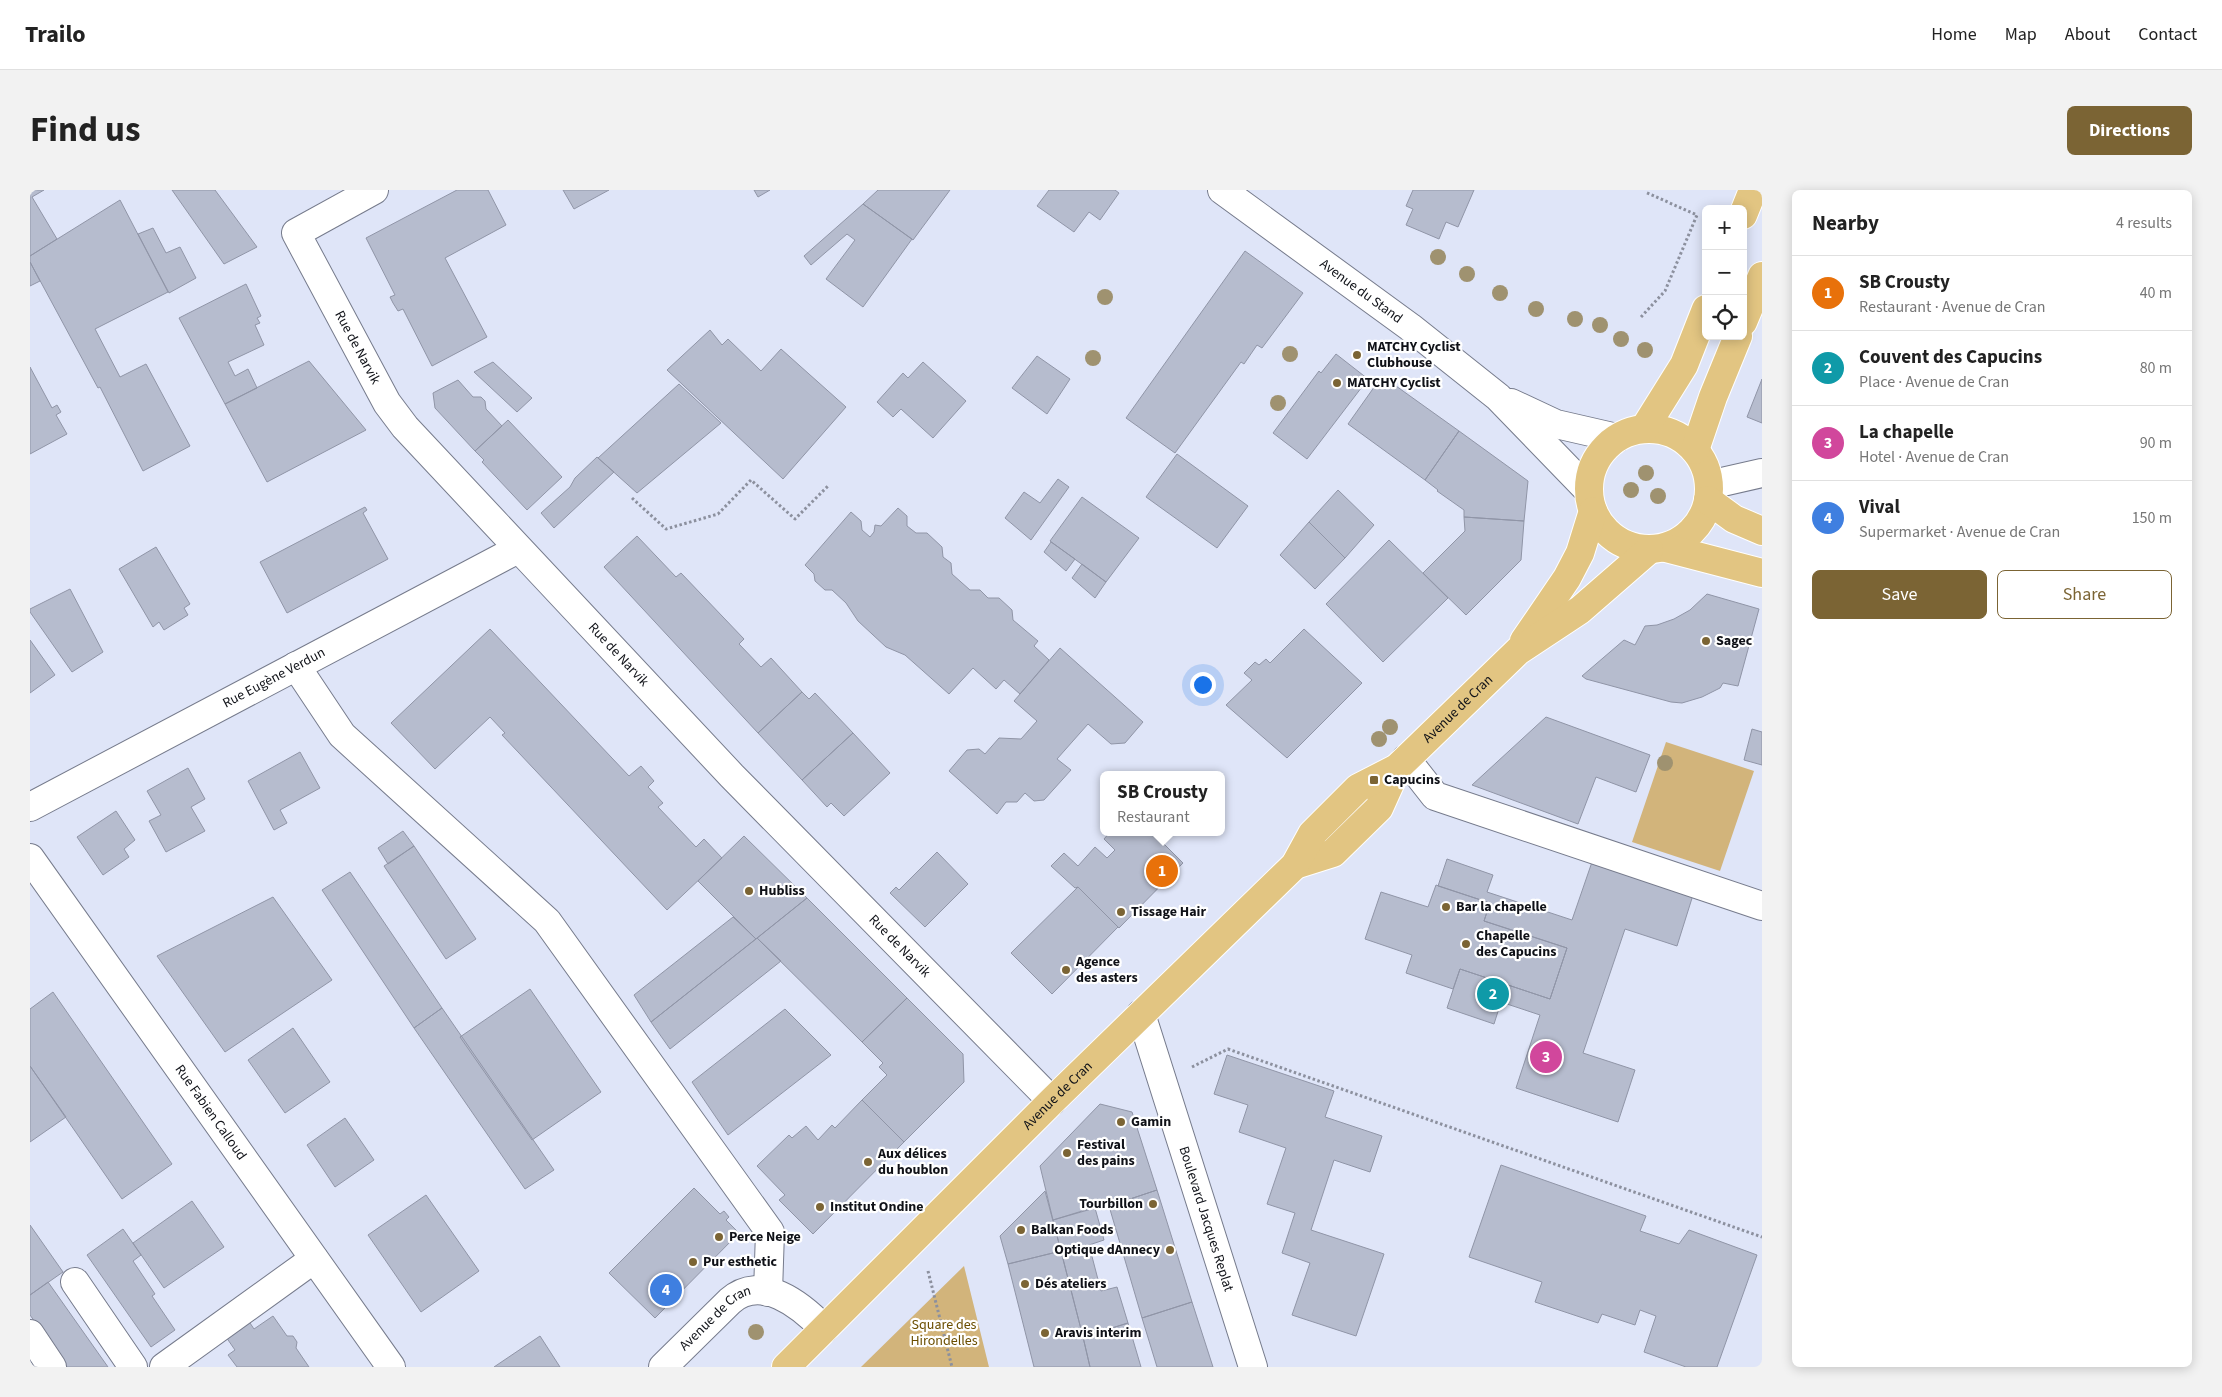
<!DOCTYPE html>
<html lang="en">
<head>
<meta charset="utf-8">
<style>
	body { margin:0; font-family:"Source Sans 3",sans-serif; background:#f2f2f2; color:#222 }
	.controls { position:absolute; right:15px; top:15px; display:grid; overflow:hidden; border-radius:8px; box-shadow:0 2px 12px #0003 }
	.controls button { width:45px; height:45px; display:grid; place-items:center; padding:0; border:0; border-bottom:1px solid #e0e0e0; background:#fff; color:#222; font:25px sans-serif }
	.you { position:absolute; left:1172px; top:494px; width:18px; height:18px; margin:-12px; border:4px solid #fff; border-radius:50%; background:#1a73e8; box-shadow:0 0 0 8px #1a73e833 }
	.badge { display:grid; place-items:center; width:32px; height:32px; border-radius:50%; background:#7b6434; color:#fff; font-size:16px; font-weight:700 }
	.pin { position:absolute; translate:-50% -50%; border:2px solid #fff; box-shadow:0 1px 5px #0006 }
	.popup { position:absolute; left:1070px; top:581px; width:125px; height:65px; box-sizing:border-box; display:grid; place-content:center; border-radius:8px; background:#fff; filter:drop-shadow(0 1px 4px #0005); font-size:16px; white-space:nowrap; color:#767676 }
	.popup b { font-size:19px; color:#222 }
	.popup::after { content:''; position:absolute; left:50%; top:100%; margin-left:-10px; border:10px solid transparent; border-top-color:#fff }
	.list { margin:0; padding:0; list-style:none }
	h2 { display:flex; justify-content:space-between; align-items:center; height:65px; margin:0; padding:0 20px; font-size:21px }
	h2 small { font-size:16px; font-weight:400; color:#767676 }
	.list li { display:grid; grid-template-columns:32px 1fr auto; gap:15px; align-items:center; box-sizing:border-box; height:75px; padding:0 20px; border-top:1px solid #e0e0e0 }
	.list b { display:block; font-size:19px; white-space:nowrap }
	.list p { margin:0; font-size:16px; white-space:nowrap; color:#767676 }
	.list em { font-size:16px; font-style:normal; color:#767676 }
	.actions { display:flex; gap:10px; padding:15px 20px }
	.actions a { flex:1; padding:11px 0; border:1px solid #7b6434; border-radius:8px; text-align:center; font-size:18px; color:#7b6434 }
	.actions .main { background:#7b6434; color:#fff }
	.icon { flex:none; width:28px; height:28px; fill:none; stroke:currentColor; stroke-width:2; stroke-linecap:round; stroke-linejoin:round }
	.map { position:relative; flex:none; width:1732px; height:1177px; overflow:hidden; border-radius:8px }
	header { display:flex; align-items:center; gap:30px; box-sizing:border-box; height:70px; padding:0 25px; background:#fff; border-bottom:1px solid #e0e0e0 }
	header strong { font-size:24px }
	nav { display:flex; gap:28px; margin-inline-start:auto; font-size:18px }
	.intro { display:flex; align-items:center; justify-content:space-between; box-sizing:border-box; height:120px; padding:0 30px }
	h1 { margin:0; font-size:35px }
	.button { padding:12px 22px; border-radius:8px; background:#7b6434; color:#fff; font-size:18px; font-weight:700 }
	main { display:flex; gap:30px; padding:0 30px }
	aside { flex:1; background:#fff; border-radius:8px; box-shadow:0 2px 12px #0003 }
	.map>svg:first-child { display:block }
	.green { fill:#d2b47b }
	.building { fill:#b6bcce; stroke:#9095a7 }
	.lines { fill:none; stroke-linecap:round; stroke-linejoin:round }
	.minor-casing { stroke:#767b8c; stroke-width:30 }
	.major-casing { stroke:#fff; stroke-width:30 }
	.path { stroke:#8c909e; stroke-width:3; stroke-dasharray:2.5 2.5; stroke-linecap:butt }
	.minor { stroke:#fff; stroke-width:28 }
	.major { stroke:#e2c582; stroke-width:28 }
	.tree { fill:#9f9270 }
	.poi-dot { fill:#7b6434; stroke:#fff; stroke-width:2 }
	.labels { text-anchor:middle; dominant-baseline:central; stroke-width:4.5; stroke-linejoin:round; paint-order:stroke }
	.street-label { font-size:14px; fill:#0f1117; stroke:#fff }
	.poi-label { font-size:14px; font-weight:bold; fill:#0f1117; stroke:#fff; text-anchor:start }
	.park-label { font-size:14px; fill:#6b4e00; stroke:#fff }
</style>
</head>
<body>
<header>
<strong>Trailo</strong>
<nav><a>Home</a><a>Map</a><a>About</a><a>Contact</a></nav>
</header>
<div class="intro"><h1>Find us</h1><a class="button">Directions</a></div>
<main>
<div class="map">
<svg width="1732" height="1177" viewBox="0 0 1732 1177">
	<rect width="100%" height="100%" fill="#dfe5f8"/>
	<path class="green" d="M 1636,552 L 1724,581 L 1690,681 L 1602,652 Z
		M 934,1076 L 959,1177 L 831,1177 Z"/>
	<path class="building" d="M 0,0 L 14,0 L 2,7 L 27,49 L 0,66 Z
		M 142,0 L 185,0 L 227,57 L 194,74 Z
		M 427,0 L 458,0 L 476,35 L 415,68 L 457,147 L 402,176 L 373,119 L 368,121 L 363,113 L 360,107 L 365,105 L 336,48 Z
		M 533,0 L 579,0 L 544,19 Z
		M 724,0 L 740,0 L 728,7 Z
		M 848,0 L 920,0 L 883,50 L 833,14 Z
		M 1019,0 L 1085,0 L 1089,3 L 1070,30 L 1059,22 L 1044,42 L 1007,16 Z
		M 1383,0 L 1444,0 L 1428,37 L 1416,32 L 1409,49 L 1376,35 L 1383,19 L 1376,16 Z
		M 90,10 L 138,102 L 65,139 L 90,187 L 116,174 L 160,256 L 113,281 L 70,197 L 68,198 L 0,72 L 0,66 Z
		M 833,14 L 882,49 L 833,117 L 796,89 L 825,50 L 817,44 L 781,75 L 774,66 Z
		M 123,38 L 136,63 L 150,57 L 166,88 L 139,103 L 108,44 Z
		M 1215,61 L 1273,103 L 1232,158 L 1227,155 L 1214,174 L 1211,172 L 1145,263 L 1096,228 Z
		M 0,72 L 10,91 L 0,96 Z
		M 216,94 L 231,126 L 227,128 L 230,133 L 225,135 L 234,155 L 198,172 L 205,186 L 218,179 L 227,198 L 195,214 L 149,128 Z
		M 680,140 L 692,155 L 698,149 L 731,181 L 751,159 L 816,217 L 753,289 L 637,180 Z
		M 1306,164 L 1338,189 L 1277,269 L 1243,243 L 1289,181 L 1291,183 Z
		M 1007,166 L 1040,189 L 1017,224 L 982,198 Z
		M 279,171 L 336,240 L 237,292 L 195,214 Z
		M 463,172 L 502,208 L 487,222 L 444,182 Z
		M 893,172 L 936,211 L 903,248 L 871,219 L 863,227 L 847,212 L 873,183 L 878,188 Z
		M 0,177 L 22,218 L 27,215 L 31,222 L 26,225 L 37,244 L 0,264 Z
		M 1352,186 L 1429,241 L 1395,290 L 1318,234 Z
		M 1732,189 L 1732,233 L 1717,227 Z
		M 428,190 L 443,207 L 451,207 L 455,211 L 456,219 L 472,236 L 445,261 L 405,218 L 403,203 Z
		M 649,194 L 691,233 L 607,303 L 568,268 Z
		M 478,230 L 532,287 L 497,320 L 452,272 L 454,270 L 445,261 Z
		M 1429,241 L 1498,291 L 1494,331 L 1434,327 L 1434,320 L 1407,301 L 1408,300 L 1395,290 Z
		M 1147,264 L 1218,316 L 1187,358 L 1116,307 Z
		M 567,267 L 584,282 L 524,338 L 511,323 L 540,297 L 545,288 Z
		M 1028,289 L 1039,297 L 1001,350 L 975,328 L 994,302 L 1010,313 Z
		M 1308,300 L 1344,335 L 1315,368 L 1279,332 Z
		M 1052,307 L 1109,348 L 1076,392 L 1020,351 Z
		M 335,317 L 337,320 L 333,323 L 358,369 L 257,423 L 230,372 Z
		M 868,318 L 877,326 L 877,336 L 886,343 L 897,343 L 912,357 L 913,367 L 921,373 L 922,384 L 940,400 L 950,400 L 958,408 L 969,408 L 982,420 L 983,430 L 1008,451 L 1004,456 L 1019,470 L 990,504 L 974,490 L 966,499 L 943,478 L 919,504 L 875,465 L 856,457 L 828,431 L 816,413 L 802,400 L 795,400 L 785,391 L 784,384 L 775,375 L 821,322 L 831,331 L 832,340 L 840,347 L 844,342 L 845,335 L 851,336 Z
		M 1434,327 L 1494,331 L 1491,370 L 1436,425 L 1393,383 L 1435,341 Z
		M 1279,332 L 1315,368 L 1285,399 L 1250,365 Z
		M 607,346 L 646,387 L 651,383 L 714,449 L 709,454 L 731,477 L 741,468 L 772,502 L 728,543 L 574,377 Z
		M 1359,350 L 1418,408 L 1353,472 L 1296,414 Z
		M 1021,352 L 1045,369 L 1036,381 L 1014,362 Z
		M 126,357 L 160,414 L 154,418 L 158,425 L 134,440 L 129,432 L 123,437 L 89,379 Z
		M 1052,374 L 1076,392 L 1065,408 L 1042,388 Z
		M 40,399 L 73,462 L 42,482 L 0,422 L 0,419 Z
		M 1677,404 L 1729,419 L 1708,496 L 1693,493 L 1690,498 L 1672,507 L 1652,513 L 1641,512 L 1556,489 L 1552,486 L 1594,450 L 1605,455 L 1615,436 L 1627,435 L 1644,429 L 1660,420 Z
		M 460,439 L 599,586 L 611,576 L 624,591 L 618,597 L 633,613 L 628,617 L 666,657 L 674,649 L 692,668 L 637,720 L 472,545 L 475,543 L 460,527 L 405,579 L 361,533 Z
		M 1274,439 L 1332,493 L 1257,568 L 1196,515 L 1222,490 L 1214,483 L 1225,472 L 1229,475 L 1236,469 L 1240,473 Z
		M 0,450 L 25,485 L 0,503 Z
		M 1030,458 L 1113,532 L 1095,553 L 1081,554 L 1058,534 L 1027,569 L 1041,580 L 1014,610 L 1004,611 L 995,603 L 987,612 L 976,612 L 967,624 L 919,581 L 937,560 L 949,559 L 955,564 L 969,548 L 991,549 L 1007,531 L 984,511 Z
		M 772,502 L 779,509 L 785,503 L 823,543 L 772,590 L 728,543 Z
		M 1516,527 L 1620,565 L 1606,602 L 1566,587 L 1548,634 L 1442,595 Z
		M 1722,539 L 1732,542 L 1732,575 L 1714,570 Z
		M 823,543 L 860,583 L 814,626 L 801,613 L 797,617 L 772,590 Z
		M 270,562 L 290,598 L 250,620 L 257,633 L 244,640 L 218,591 Z
		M 158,578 L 175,609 L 161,617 L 175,641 L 136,662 L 119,631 L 131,625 L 117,601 Z
		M 86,621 L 105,650 L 94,659 L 99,667 L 73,685 L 47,647 Z
		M 373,641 L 384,656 L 358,674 L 348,658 Z
		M 1080,642 L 1122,642 L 1153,673 L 1089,738 L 1048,697 L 1045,698 L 1021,676 L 1034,663 L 1048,676 L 1065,657 L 1077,668 L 1085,660 L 1074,649 Z
		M 714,646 L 777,708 L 726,749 L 668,691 Z
		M 384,656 L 446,749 L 416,769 L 354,676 Z
		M 907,662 L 938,694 L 895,737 L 860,703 L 866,697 L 869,700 Z
		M 1417,669 L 1463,685 L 1457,702 L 1542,730 L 1562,672 L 1663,705 L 1647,756 L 1595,739 L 1553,863 L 1605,880 L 1588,932 L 1486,898 L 1510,825 L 1471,812 L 1464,834 L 1417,818 L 1430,779 L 1520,809 L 1537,758 L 1454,731 L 1460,713 L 1408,696 Z
		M 320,682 L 412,818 L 384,838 L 292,700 Z
		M 1406,695 L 1460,713 L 1454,731 L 1537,758 L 1520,809 L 1430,779 L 1423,799 L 1376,783 L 1382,765 L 1335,749 L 1351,702 L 1398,717 Z
		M 1048,697 L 1088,737 L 1022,804 L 981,763 Z
		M 243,707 L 302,790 L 195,862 L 127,766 Z
		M 777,708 L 877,808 L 832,852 L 727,748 Z
		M 703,727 L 726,749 L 621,832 L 604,805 Z
		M 727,748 L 751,771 L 640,859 L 621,832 Z
		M 500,799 L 571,902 L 502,950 L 430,847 Z
		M 23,802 L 142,974 L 92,1009 L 0,876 L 0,819 Z
		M 877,808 L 933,864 L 934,892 L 874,952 L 832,910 L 857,885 L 849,877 L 853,873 L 832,852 Z
		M 412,818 L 524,980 L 495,999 L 384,838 Z
		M 755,819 L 801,865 L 698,945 L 662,892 Z
		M 263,838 L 300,892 L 255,923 L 218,870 Z
		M 1197,865 L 1304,901 L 1295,927 L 1352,946 L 1340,982 L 1304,970 L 1281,1040 L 1354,1064 L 1326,1146 L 1262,1125 L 1280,1073 L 1252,1063 L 1265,1023 L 1237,1014 L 1256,958 L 1209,942 L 1218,915 L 1184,904 Z
		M 0,876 L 36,927 L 0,952 Z
		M 832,910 L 874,952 L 783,1044 L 749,1010 L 755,1005 L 727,976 L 759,945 L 762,948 L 776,936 L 788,950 L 802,935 L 805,938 Z
		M 1070,914 L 1102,922 L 1127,1000 L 1079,1016 L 1078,1013 L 1023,1030 L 1010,976 Z
		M 315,928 L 344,970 L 305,997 L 277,955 Z
		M 1471,975 L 1616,1026 L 1610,1041 L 1649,1054 L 1659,1040 L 1727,1065 L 1687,1177 L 1656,1177 L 1614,1162 L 1626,1126 L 1610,1120 L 1605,1135 L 1572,1124 L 1568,1133 L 1505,1112 L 1512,1092 L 1439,1067 Z
		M 664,998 L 690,1024 L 694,1021 L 699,1027 L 696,1030 L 709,1043 L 625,1128 L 579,1083 Z
		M 1127,1000 L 1162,1112 L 1112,1128 L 1079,1016 Z
		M 1015,1001 L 1031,1061 L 978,1074 L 970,1046 Z
		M 396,1005 L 449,1081 L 391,1122 L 338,1045 Z
		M 162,1011 L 194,1057 L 134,1098 L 103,1053 Z
		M 1065,1018 L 1074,1050 L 1059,1055 L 1071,1101 L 1087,1097 L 1098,1133 L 1053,1147 L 1023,1030 Z
		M 0,1035 L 33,1082 L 0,1105 Z
		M 93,1039 L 111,1065 L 103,1071 L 125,1104 L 122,1106 L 145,1140 L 121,1157 L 57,1065 Z
		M 1031,1061 L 1053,1147 L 1060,1177 L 1004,1177 L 978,1074 Z
		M 18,1092 L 78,1177 L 37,1177 L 0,1125 L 0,1105 Z
		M 1162,1112 L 1183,1177 L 1127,1177 L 1112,1128 Z
		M 243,1126 L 257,1146 L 263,1146 L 267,1152 L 266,1158 L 279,1177 L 207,1177 L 198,1165 L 205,1160 L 196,1147 L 218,1130 L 224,1139 Z
		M 1098,1133 L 1111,1177 L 1060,1177 L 1053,1147 Z
		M 510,1146 L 530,1177 L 464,1177 Z"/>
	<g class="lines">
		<defs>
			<g id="minor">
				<path id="s1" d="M 344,0 L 266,43 L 357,213 L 375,237 L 702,586 L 1022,911"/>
				<path id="s2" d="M 1192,0 L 1380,137 L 1468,207 L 1559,301"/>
				<path d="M 1481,213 L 1526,234 L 1587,248"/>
				<path d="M 1679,295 L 1732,283"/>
				<path d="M 266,476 L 312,545 L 517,731 L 740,1042 L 738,1102"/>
				<path d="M 1376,569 L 1405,606 L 1732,716"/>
				<path id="s3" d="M 0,617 L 488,359"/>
				<path id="s4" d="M 0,668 L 361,1177"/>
				<path id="s5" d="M 1111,824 L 1223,1177"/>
				<path d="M 45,1092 L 103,1177"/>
				<path d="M 0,1144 L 22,1177"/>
				<path d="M 134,1177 L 284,1069"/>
				<path id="s6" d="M 633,1177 L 700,1111 C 731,1083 771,1115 794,1139"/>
			</g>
			<g id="major">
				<path d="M 1713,25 L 1723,0"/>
				<path d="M 1713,132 L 1732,86"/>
				<circle cx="1619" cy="299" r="60"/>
				<path d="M 1614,239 L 1654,175 L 1676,119"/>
				<path d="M 1665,260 L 1683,207 L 1708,146"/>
				<path d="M 1678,310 L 1704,329 L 1732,341"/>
				<path d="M 1636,358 L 1732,383"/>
				<path d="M 1494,451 L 1537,388 L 1550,363 L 1563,321"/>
				<path d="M 1265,675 L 1303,663 L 1349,618 L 1367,578"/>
				<path id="s7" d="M 756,1177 L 1022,911 L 1265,675 L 1282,644 L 1328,598 L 1367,578 L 1488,461 L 1550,420 L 1619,360"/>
			</g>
		</defs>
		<use href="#minor" class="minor-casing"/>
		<use href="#major" class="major-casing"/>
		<path class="path" d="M 1611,127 L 1635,101 L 1667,25 L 1615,2
			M 602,308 L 636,339 L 688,324 L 721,290 L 765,329 L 799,295
			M 1162,877 L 1198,859 L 1732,1047
			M 898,1081 L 922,1177"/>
		<use href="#minor" class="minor"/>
		<use href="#major" class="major"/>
	</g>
	<g class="tree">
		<circle cx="1408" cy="67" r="8"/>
		<circle cx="1437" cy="84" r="8"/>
		<circle cx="1470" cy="103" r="8"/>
		<circle cx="1075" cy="107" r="8"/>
		<circle cx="1506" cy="119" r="8"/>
		<circle cx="1545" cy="129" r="8"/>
		<circle cx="1570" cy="135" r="8"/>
		<circle cx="1591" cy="149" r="8"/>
		<circle cx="1615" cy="160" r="8"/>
		<circle cx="1260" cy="164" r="8"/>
		<circle cx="1063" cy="168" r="8"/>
		<circle cx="1248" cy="213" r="8"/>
		<circle cx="1616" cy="283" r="8"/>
		<circle cx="1601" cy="300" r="8"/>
		<circle cx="1628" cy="306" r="8"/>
		<circle cx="1360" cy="537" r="8"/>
		<circle cx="1349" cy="549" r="8"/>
		<circle cx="1635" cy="573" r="8"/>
		<circle cx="726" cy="1142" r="8"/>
	</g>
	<g class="poi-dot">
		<circle cx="1327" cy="165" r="5"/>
		<circle cx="1307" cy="193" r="5"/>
		<circle cx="1676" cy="451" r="5"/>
		<rect x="1339" y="585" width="10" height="10" rx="2.5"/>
		<circle cx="719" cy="701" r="5"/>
		<circle cx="1416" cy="717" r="5"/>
		<circle cx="1091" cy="722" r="5"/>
		<circle cx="1436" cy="754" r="5"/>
		<circle cx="1036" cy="780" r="5"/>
		<circle cx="1091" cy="932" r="5"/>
		<circle cx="1037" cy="963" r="5"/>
		<circle cx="838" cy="972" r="5"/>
		<circle cx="1123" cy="1014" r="5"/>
		<circle cx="790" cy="1017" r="5"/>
		<circle cx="991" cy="1040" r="5"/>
		<circle cx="689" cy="1047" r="5"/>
		<circle cx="1140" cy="1060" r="5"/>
		<circle cx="663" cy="1072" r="5"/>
		<circle cx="995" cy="1094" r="5"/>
		<circle cx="1015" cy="1143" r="5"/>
	</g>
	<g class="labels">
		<g class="street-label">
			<text stroke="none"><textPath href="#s2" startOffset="172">Avenue du Stand</textPath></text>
			<text stroke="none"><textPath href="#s1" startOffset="219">Rue de Narvik</textPath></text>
			<text stroke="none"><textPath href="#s1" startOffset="624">Rue de Narvik</textPath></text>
			<text stroke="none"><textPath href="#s3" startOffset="276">Rue Eugène Verdun</textPath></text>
			<text stroke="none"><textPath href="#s7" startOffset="944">Avenue de Cran</textPath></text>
			<text stroke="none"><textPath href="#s1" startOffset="1029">Rue de Narvik</textPath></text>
			<text stroke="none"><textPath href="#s7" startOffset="384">Avenue de Cran</textPath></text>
			<text stroke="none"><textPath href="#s4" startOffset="312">Rue Fabien Calloud</textPath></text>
			<text stroke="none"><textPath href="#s5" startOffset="215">Boulevard Jacques Replat</textPath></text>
			<text stroke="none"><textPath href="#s6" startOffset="72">Avenue de Cran</textPath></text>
		</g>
		<g class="poi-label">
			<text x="1337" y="157">MATCHY Cyclist<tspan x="1337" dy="16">Clubhouse</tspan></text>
			<text x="1317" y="193">MATCHY Cyclist</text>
			<text x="1686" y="451">Sagec</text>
			<text x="1354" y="590">Capucins</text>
			<text x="729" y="701">Hubliss</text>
			<text x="1426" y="717">Bar la chapelle</text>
			<text x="1101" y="722">Tissage Hair</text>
			<text x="1446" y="746">Chapelle<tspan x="1446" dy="16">des Capucins</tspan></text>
			<text x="1046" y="772">Agence<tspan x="1046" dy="16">des asters</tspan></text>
			<text x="1101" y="932">Gamin</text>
			<text x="1047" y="955">Festival<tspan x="1047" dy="16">des pains</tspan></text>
			<text x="848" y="964">Aux délices<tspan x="848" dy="16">du houblon</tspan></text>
			<text x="1113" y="1014" text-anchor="end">Tourbillon</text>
			<text x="800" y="1017">Institut Ondine</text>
			<text x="1001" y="1040">Balkan Foods</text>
			<text x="699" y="1047">Perce Neige</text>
			<text x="1130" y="1060" text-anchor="end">Optique dAnnecy</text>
			<text x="673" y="1072">Pur esthetic</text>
			<text x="1005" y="1094">Dés ateliers</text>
			<text x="1025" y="1143">Aravis interim</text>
		</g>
		<g class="park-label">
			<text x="914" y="1135">Square des<tspan x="914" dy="16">Hirondelles</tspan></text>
		</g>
	</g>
</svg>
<div class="controls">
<button>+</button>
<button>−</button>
<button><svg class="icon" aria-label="locate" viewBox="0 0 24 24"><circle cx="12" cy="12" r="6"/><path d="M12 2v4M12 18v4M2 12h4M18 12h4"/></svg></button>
</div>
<div class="you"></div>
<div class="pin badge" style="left:1132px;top:681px;background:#e8710a">1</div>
<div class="popup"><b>SB Crousty</b>Restaurant</div>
<div class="pin badge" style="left:1463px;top:804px;background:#0f9aa8">2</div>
<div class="pin badge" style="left:1516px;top:867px;background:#d1479c">3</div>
<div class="pin badge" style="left:636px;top:1100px;background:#3f7fe0">4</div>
</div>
<aside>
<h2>Nearby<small>4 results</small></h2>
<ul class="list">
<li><span class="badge" style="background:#e8710a">1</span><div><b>SB Crousty</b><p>Restaurant · Avenue de Cran</p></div><em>40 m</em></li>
<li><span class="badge" style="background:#0f9aa8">2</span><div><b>Couvent des Capucins</b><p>Place · Avenue de Cran</p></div><em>80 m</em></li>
<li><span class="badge" style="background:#d1479c">3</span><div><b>La chapelle</b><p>Hotel · Avenue de Cran</p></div><em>90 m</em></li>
<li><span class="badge" style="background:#3f7fe0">4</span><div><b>Vival</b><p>Supermarket · Avenue de Cran</p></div><em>150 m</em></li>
</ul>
<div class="actions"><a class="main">Save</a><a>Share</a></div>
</aside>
</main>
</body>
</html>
